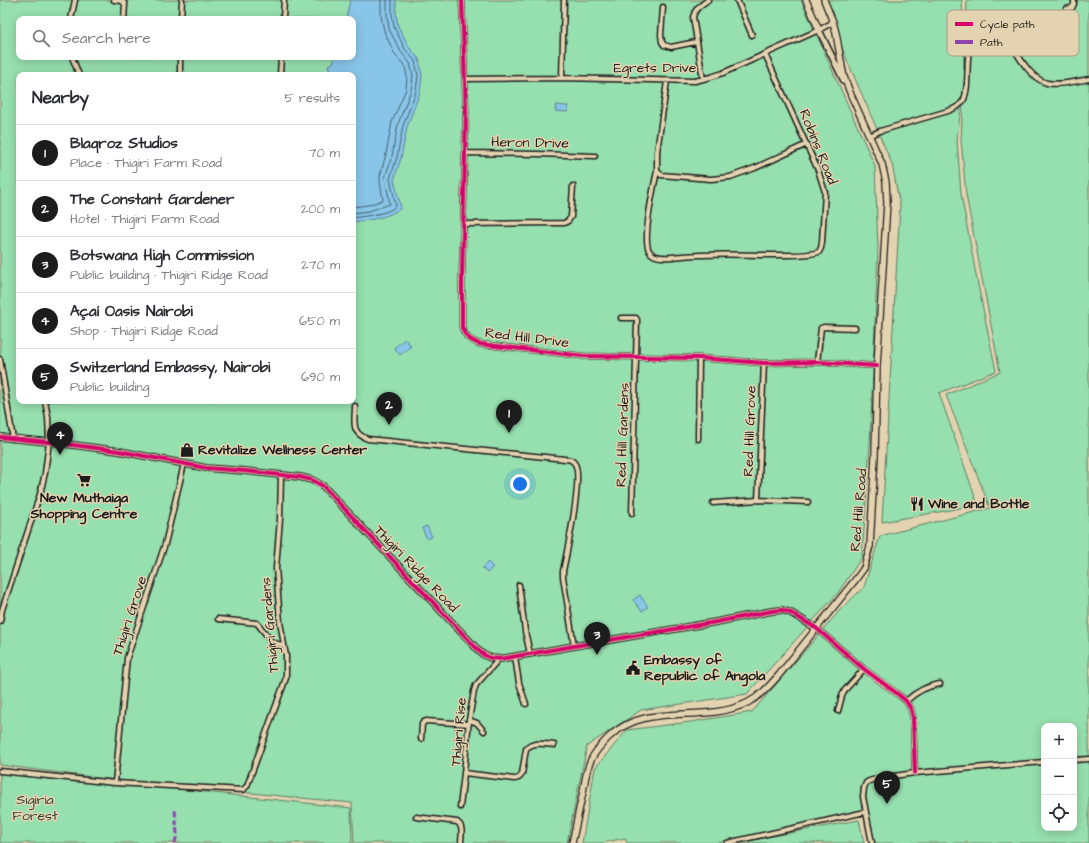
<!DOCTYPE html>
<html lang="en">
<head>
<meta charset="utf-8">
<style>
	body { margin:0; font-family:"Architects Daughter",sans-serif; background:#f7f7f7; color:#2b2b33 }
	.controls { position:absolute; right:12px; bottom:12px; display:grid; overflow:hidden; border-radius:8px; box-shadow:0 2px 10px #0003 }
	.controls button { width:36px; height:36px; display:grid; place-items:center; padding:0; border:0; border-bottom:1px solid #e1e1e2; background:#fff; color:#2b2b33; font:20px sans-serif }
	.you { position:absolute; left:520px; top:484px; width:14px; height:14px; margin:-10px; border:3px solid #fff; border-radius:50%; background:#1a73e8; box-shadow:0 0 0 6px #1a73e833 }
	.badge { display:grid; place-items:center; width:26px; height:26px; border-radius:50%; background:#1c1c1c; color:#fff; font-size:13px; font-weight:700 }
	.pin { position:absolute; translate:-50% -33px; filter:drop-shadow(0 1px 2px #0008) }
	.pin::after { content:''; position:absolute; top:21px; width:14px; height:12px; background:inherit; clip-path:polygon(0 0,100% 0,50% 100%) }
	.list { margin:0; padding:0; list-style:none }
	h2 { display:flex; justify-content:space-between; align-items:center; height:52px; margin:0; padding:0 16px; font-size:17px }
	h2 small { font-size:13px; font-weight:400; color:#7c7c81 }
	.list li { display:grid; grid-template-columns:26px 1fr auto; gap:12px; align-items:center; box-sizing:border-box; height:56px; padding:0 16px; border-top:1px solid #e1e1e2 }
	.list b { display:block; font-size:15px; white-space:nowrap }
	.list p { margin:0; font-size:13px; white-space:nowrap; color:#7c7c81 }
	.list em { font-size:13px; font-style:normal; color:#7c7c81 }
	.icon { flex:none; width:22px; height:22px; fill:none; stroke:currentColor; stroke-width:2; stroke-linecap:round; stroke-linejoin:round }
	.map { position:relative; flex:none; width:1089px; height:843px; overflow:hidden }
	.search { position:absolute; background:#fff; box-shadow:0 2px 10px #0003; left:16px; top:16px; width:340px; height:44px; display:flex; align-items:center; gap:10px; box-sizing:border-box; padding:0 14px; border-radius:8px; color:#7c7c81; font-size:15px }
	.panel { position:absolute; background:#fff; box-shadow:0 2px 10px #0003; left:16px; top:72px; width:340px; height:332px; border-radius:8px }
	.map>svg:first-child { display:block }
	.green { fill:#96dfae; stroke:#597e65; fill-rule:evenodd }
	.water { fill:#88c5e8; stroke:#5d8196 }
	.lines { fill:none; stroke-linecap:round; stroke-linejoin:round }
	.shore { stroke:#47606e; stroke-width:1 }
	.minor-casing { stroke:#1c1c1c; stroke-width:7 }
	.tertiary-casing { stroke:#1c1c1c; stroke-width:8 }
	.secondary-casing { stroke:#1c1c1c; stroke-width:8 }
	.minor { stroke:#e4d3b0; stroke-width:4 }
	.tertiary { stroke:#e4d3b0; stroke-width:5 }
	.secondary { stroke:#e4d3b0; stroke-width:5.5 }
	.quiet { stroke:#8e44ad; stroke-width:3; stroke-dasharray:6 3; stroke-linecap:butt }
	.cycleway-casing { stroke:#e4d3b0; stroke-width:6 }
	.cycleway { stroke:#d6006c; stroke-width:4 }
	.labels { text-anchor:middle; dominant-baseline:central; stroke-width:3; stroke-linejoin:round; paint-order:stroke }
	.street-label { font-size:14px; fill:#1c1c1c; stroke:#e4d3b0 }
	.poi-label { font-size:14px; font-weight:bold; fill:#1c1c1c; stroke:#e4d3b0; text-anchor:start }
	.park-label { font-size:14px; fill:#344339; stroke:#e4d3b0 }
	.key { fill:#e4d3b0; stroke:#a89c84; stroke-width:1 }
	.key-label { font-size:11px; fill:#1c1c1c }
</style>
</head>
<body>
<div class="map">
<svg width="1089" height="843" viewBox="0 0 1089 843">
	<rect width="100%" height="100%" fill="#e4d3b0"/>
	<filter id="ink" filterUnits="userSpaceOnUse"><feTurbulence type="fractalNoise" baseFrequency=".025" numOctaves="2"/><feDisplacementMap in="SourceGraphic" scale="8" xChannelSelector="R" yChannelSelector="G"/><feConvolveMatrix kernelMatrix="1 2 1 2 8 2 1 2 1" color-interpolation-filters="sRGB"/></filter>
	<g filter="url(#ink)">
		<path class="green" d="M 0,0 L 801,0 L 875,166 L 878,249 L 870,444 L 862,557 L 838,593 L 747,694 L 641,710 L 587,746 L 567,843 L 354,843 L 352,803 L 99,778 L 0,765 ZM 19,19 L 353,19 L 353,57 L 19,57 ZM 19,75 L 353,75 L 353,401 L 19,401 Z
			M 821,0 L 962,0 L 964,70 L 967,0 L 1089,0 L 1089,843 L 874,843 L 868,814 L 826,823 L 716,843 L 627,843 L 625,838 L 602,843 L 582,843 L 595,768 L 627,730 L 690,722 L 752,712 L 841,609 L 864,587 L 880,536 L 990,508 L 946,395 L 1000,372 L 966,195 L 961,139 L 964,82 L 957,140 L 961,194 L 976,275 L 996,371 L 939,393 L 978,505 L 882,522 L 900,206 L 892,164 ZM 1044,726 L 1074,726 L 1074,828 L 1044,828 Z
			M 0,768 L 114,782 L 351,808 L 352,843 L 0,843 Z
			M 859,820 L 864,843 L 736,843 Z"/>
		<path class="water" d="M 350,0 L 396,0 L 396,14 L 398,26 L 409,47 L 419,59 L 422,76 L 420,92 L 407,127 L 401,158 L 394,180 L 401,208 C 388,218 369,220 353,222 L 353,75 L 331,75 L 328,65 L 333,63 L 335,57 L 353,57 L 353,19 L 346,19 Z
			M 556,105 L 568,106 L 568,112 L 555,111 Z
			M 405,339 L 411,346 L 400,355 L 394,348 Z
			M 427,526 L 432,537 L 427,539 L 422,528 Z
			M 488,562 L 493,567 L 487,573 L 482,568 Z
			M 640,595 L 648,607 L 642,611 L 633,600 Z"/>
		<g class="lines">
			<path class="shore" d="M 353,207 L 368,205 L 383,200 L 380,182 L 380,176 L 386,154 L 392,122 L 406,89 L 407,77 L 405,66 L 395,55 L 384,31 L 381,16 L 381,0
				M 353,213 L 369,211 L 390,204 L 385,178 L 392,156 L 398,124 L 411,90 L 413,76 L 410,63 L 401,52 L 389,29 L 387,15 L 387,0
				M 353,218 C 364,216 389,214 396,206 L 390,179 L 397,157 L 403,126 L 416,91 L 418,76 L 415,61 L 405,49 L 394,27 L 392,14 L 392,0"/>
			<defs>
				<path id="minor" d="M 114,0 L 122,1 L 125,4 L 124,19
					M 462,0 L 466,112 L 462,276 L 462,327 C 465,337 470,340 479,344 L 583,356 L 699,358 L 764,363 L 817,362 L 877,366
					M 737,0 L 752,35
					M 663,7 L 661,35 L 662,42 L 664,45 L 671,47 L 696,42
					M 71,19 L 75,0
					M 181,19 L 182,0
					M 283,19 L 284,0
					M 1067,24 L 1066,9 L 1072,8 L 1074,4 L 1074,0
					M 72,57 L 79,75
					M 180,57 L 180,75
					M 280,75 L 281,57
					M 562,78 L 564,0
					M 465,79 L 562,78 L 695,81 L 711,77 L 723,73 L 819,30 L 833,22
					M 703,79 L 693,17 C 695,8 701,5 708,0
					M 667,81 L 657,152 L 657,171 L 661,175 L 711,179 L 730,177 L 755,168 L 807,144
					M 869,136 L 880,131 L 948,111 C 954,109 960,106 963,101 C 974,82 957,33 987,28 C 993,27 1002,31 1006,36 C 1008,38 1009,41 1011,44 C 1019,57 1031,79 1047,83 C 1058,86 1078,81 1089,79
					M 466,153 L 537,154 L 595,156
					M 657,171 C 654,186 641,242 650,252 C 656,260 673,257 682,256 C 713,253 745,255 777,255 C 791,255 806,256 819,252 L 821,248 L 822,242 L 825,192 L 818,170 L 765,54
					M 464,224 L 564,223 L 568,221 L 571,217 L 573,186
					M 621,318 L 636,318 L 637,320 L 632,513
					M 0,359 L 13,439
					M 817,362 L 821,328 L 824,327 L 855,328
					M 355,406 C 355,421 350,433 368,439 L 565,459 C 569,459 573,460 575,464 C 583,477 567,552 563,571 L 563,577 L 574,646
					M 698,439 L 699,358
					M 758,500 L 764,363
					M 713,503 L 758,500 L 808,502
					M 519,585 L 525,631 L 530,654
					M 218,619 L 257,623 L 272,642 L 284,646
					M 0,621 L 2,610 L 40,494 L 45,473 L 49,442 L 48,417 L 45,401
					M 816,628 L 864,669 L 899,695 L 906,701 L 911,709 L 913,717 L 915,773
					M 515,657 L 519,683 L 526,704
					M 498,660 L 476,685 L 474,691 L 469,720 L 464,773 L 514,779 C 518,779 520,778 522,774 L 526,749 C 533,741 545,744 554,745
					M 906,701 C 916,692 926,686 940,684
					M 838,711 L 842,696 L 845,690 L 864,669
					M 469,720 L 477,723 L 484,731
					M 421,739 L 422,724 L 424,722 L 426,721 L 469,724
					M 1074,760 L 1089,759
					M 0,771 L 115,783 L 243,790 L 247,786 L 286,678 L 286,656 L 280,622 L 276,568 L 280,519 L 281,475
					M 115,783 L 127,658 L 165,544 L 184,464
					M 460,807 L 464,773
					M 416,817 L 457,822 C 464,826 461,836 461,843
					M 727,843 L 865,812
					M 872,843 L 863,797 L 864,788 L 866,783 L 869,781 L 879,778 L 915,773 L 1044,762"/>
				<path id="tertiary" d="M 819,30 L 844,81
					M 0,437 L 58,443 L 119,451 L 206,468 L 245,471 L 300,477 L 312,480 L 323,486 L 480,652 C 488,659 496,660 506,658 L 574,646 L 716,622 L 772,611 L 782,610 L 791,613 L 816,628
					M 864,568 L 870,546"/>
				<path id="secondary" d="M 806,0 L 819,30
					M 824,0 L 833,22 L 836,33 L 842,67 L 844,77 L 851,95 L 882,164 L 886,182 L 887,203 L 877,366 L 875,456 L 870,546
					M 572,843 C 576,826 579,809 583,792 C 585,781 586,770 591,760 C 595,751 601,745 608,738 C 646,700 701,725 747,703 C 760,697 769,686 779,675 L 856,579 L 864,568"/>
			</defs>
			<use href="#minor" class="minor-casing"/>
			<use href="#tertiary" class="tertiary-casing"/>
			<use href="#secondary" class="secondary-casing"/>
			<use href="#minor" class="minor"/>
			<use href="#tertiary" class="tertiary"/>
			<use href="#secondary" class="secondary"/>
			<path class="quiet" d="M 175,843 L 177,834 L 175,810"/>
			<defs>
				<path id="cycleway" d="M 462,0 L 466,112 L 462,276 L 462,327 C 465,337 470,340 479,344 L 583,356 L 699,358 L 764,363 L 817,362 L 877,366
					M 0,437 L 58,443 L 119,451 L 206,468 L 245,471 L 300,477 L 312,480 L 323,486 L 480,652 C 488,659 496,660 506,658 L 574,646 L 716,622 L 772,611 L 782,610 L 791,613 L 816,628 L 864,669 L 899,695 L 906,701 L 911,709 L 913,717 L 915,773"/>
			</defs>
			<use href="#cycleway" class="cycleway-casing"/>
			<use href="#cycleway" class="cycleway"/>
		</g>
	</g>
	<defs>
		<symbol id="shop-bare" viewBox="-9 -9 18 18"><path d="M-5-2.5h2.3a2.7 3.5 0 0 1 5.4 0H5L5.5 6h-11ZM-1.5-2.5h3a1.5 2.3 0 0 0-3 0Z" fill="#1c1c1c" stroke="#e4d3b0" stroke-width="2.5" paint-order="stroke"/></symbol>
		<symbol id="supermarket-bare" viewBox="-9 -9 18 18"><path d="M-6-5.5h2.5l.6 2H6L4.5 2H-2.5L-4.4-4H-6ZM-1.5 3.2a1.3 1.3 0 1 0 .1 0ZM3 3.2a1.3 1.3 0 1 0 .1 0Z" fill="#1c1c1c" stroke="#e4d3b0" stroke-width="2.5" paint-order="stroke"/></symbol>
		<symbol id="restaurant-bare" viewBox="-9 -9 18 18"><path d="M-5-6h1v4h1v-4h1v4h1v-4h1v5L-1.5 .5V6h-2V.5L-5-1ZM5-6V6H3V1.5H1.5Q1.5-4 5-6Z" fill="#1c1c1c" stroke="#e4d3b0" stroke-width="2.5" paint-order="stroke"/></symbol>
		<symbol id="civic-bare" viewBox="-9 -9 18 18"><path d="M-.6-6.5H3V-4.5H.6V-3L4-1V1h2V6H-6V1h2V-1L-.6-3ZM-1.2 2.5V6h2.4V2.5Z" fill="#1c1c1c" stroke="#e4d3b0" stroke-width="2.5" paint-order="stroke"/></symbol>
	</defs>
	<g fill-rule="evenodd">
		<use href="#shop-bare" x="177" y="440" width="20" height="20"/>
		<use href="#supermarket-bare" x="74" y="470" width="20" height="20"/>
		<use href="#restaurant-bare" x="907" y="494" width="20" height="20"/>
		<use href="#civic-bare" x="623" y="658" width="20" height="20"/>
	</g>
	<g class="labels">
		<g class="street-label">
			<text x="655" y="68">Egrets Drive</text>
			<text transform="translate(530 143) rotate(1)">Heron Drive</text>
			<text transform="translate(818 147) rotate(68)">Robins Road</text>
			<text transform="translate(527 338) rotate(7)">Red Hill Drive</text>
			<text transform="translate(750 431) rotate(-88)">Red Hill Grove</text>
			<text transform="translate(623 435) rotate(-88)">Red Hill Gardens</text>
			<text transform="translate(859 510) rotate(-85)">Red Hill Road</text>
			<text transform="translate(416 569) rotate(46)">Thigiri Ridge Road</text>
			<text transform="translate(130 616) rotate(-72)">Thigiri Grove</text>
			<text transform="translate(270 625) rotate(-95)">Thigiri Gardens</text>
			<text transform="translate(459 732) rotate(-85)">Thigiri Rise</text>
		</g>
		<g class="poi-label">
			<text x="198" y="450">Revitalize Wellness Center</text>
			<text x="84" y="498" text-anchor="middle">New Muthaiga<tspan x="84" dy="16">Shopping Centre</tspan></text>
			<text x="928" y="504">Wine and Bottle</text>
			<text x="644" y="660">Embassy of<tspan x="644" dy="16">Republic of Angola</tspan></text>
		</g>
		<g class="park-label">
			<text x="35" y="800">Sigiria<tspan x="35" dy="16">Forest</tspan></text>
		</g>
	</g>
	<rect x="947" y="10" width="132" height="46" rx="6" class="key"/>
	<rect x="955" y="22" width="18" height="4" fill="#d6006c"/>
	<rect x="955" y="40" width="18" height="4" fill="#8e44ad"/>
	<g class="key-label">
		<text x="980" y="28">Cycle path</text>
		<text x="980" y="46">Path</text>
	</g>
</svg>
<div class="controls">
<button>+</button>
<button>−</button>
<button><svg class="icon" aria-label="locate" viewBox="0 0 24 24"><circle cx="12" cy="12" r="6"/><path d="M12 2v4M12 18v4M2 12h4M18 12h4"/></svg></button>
</div>
<div class="you"></div>
<div class="pin badge" style="left:509px;top:433px">1</div>
<div class="pin badge" style="left:389px;top:425px">2</div>
<div class="pin badge" style="left:597px;top:655px">3</div>
<div class="pin badge" style="left:60px;top:455px">4</div>
<div class="pin badge" style="left:887px;top:804px">5</div>
<div class="search"><svg class="icon" aria-label="search" viewBox="0 0 24 24"><circle cx="10" cy="10" r="6"/><path d="M15 15l6 6"/></svg>Search here</div>
<section class="panel">
<h2>Nearby<small>5 results</small></h2>
<ul class="list">
<li><span class="badge">1</span><div><b>Blaqroz Studios</b><p>Place · Thigiri Farm Road</p></div><em>70 m</em></li>
<li><span class="badge">2</span><div><b>The Constant Gardener</b><p>Hotel · Thigiri Farm Road</p></div><em>200 m</em></li>
<li><span class="badge">3</span><div><b>Botswana High Commission</b><p>Public building · Thigiri Ridge Road</p></div><em>270 m</em></li>
<li><span class="badge">4</span><div><b>Açaí Oasis Nairobi</b><p>Shop · Thigiri Ridge Road</p></div><em>650 m</em></li>
<li><span class="badge">5</span><div><b>Switzerland Embassy, Nairobi</b><p>Public building</p></div><em>690 m</em></li>
</ul>
</section>
</div>
</body>
</html>
